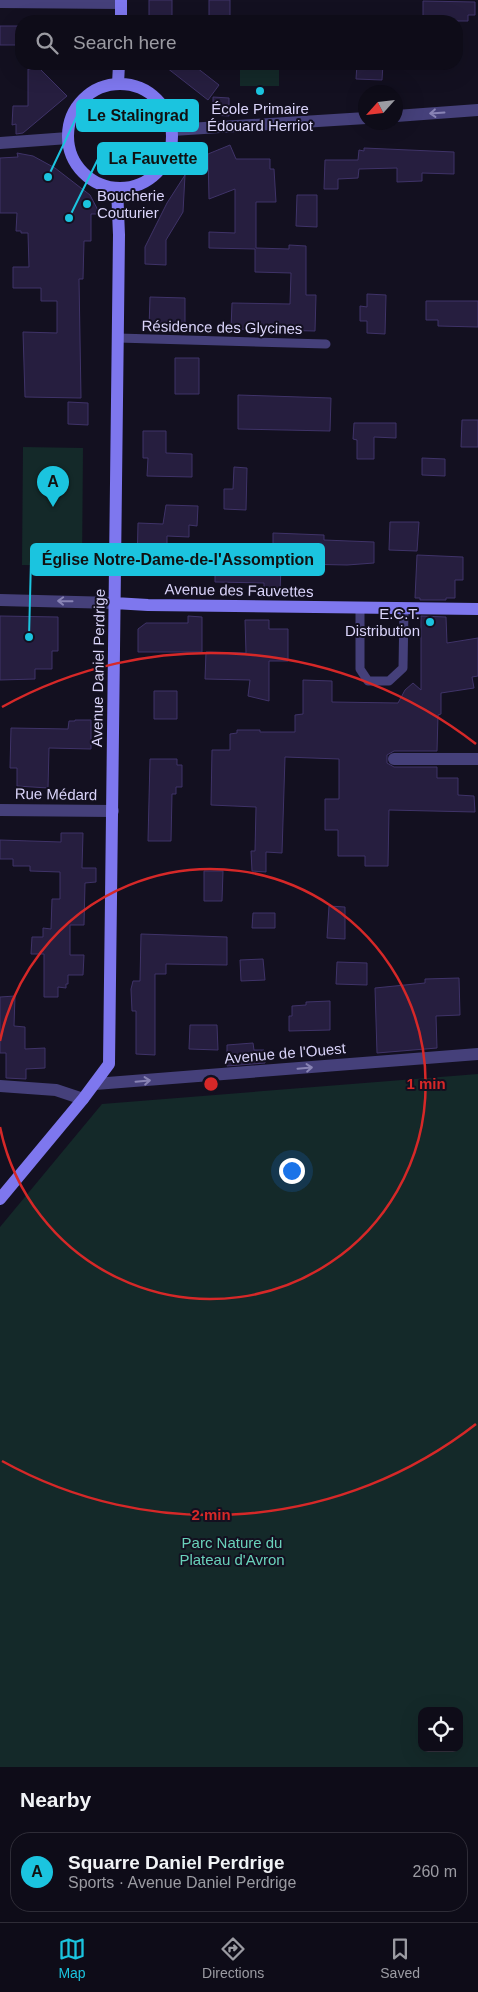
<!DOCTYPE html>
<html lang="en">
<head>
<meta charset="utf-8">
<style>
	body { margin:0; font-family:Arial,sans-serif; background:#1c1a25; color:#f1f3f6 }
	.controls { position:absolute; right:15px; bottom:15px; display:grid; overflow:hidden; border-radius:10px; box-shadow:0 5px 20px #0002 }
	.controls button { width:45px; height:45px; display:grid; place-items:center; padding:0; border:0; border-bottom:1px solid #2e2c37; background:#0e0c18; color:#f1f3f6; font:25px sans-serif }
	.compass { position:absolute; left:358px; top:85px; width:45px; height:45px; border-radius:50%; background:#0e0c18; box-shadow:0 5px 20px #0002; rotate:243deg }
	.you { position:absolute; left:291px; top:1170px; width:18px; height:18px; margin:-12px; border:4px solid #fff; border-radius:50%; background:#1a73e8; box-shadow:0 0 0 8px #1a73e833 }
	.badge { display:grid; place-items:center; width:32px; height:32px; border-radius:50%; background:#1bc4df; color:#111; font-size:16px; font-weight:700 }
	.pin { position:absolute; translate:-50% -41px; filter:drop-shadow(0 1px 2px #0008) }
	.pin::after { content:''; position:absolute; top:26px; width:18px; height:15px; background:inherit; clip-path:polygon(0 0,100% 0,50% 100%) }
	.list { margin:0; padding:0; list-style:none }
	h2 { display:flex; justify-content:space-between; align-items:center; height:65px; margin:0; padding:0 20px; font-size:21px }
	h2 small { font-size:16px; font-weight:400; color:#9b9ba2 }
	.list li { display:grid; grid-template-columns:32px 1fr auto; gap:15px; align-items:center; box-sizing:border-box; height:80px; margin:0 10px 10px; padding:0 10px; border:1px solid #2e2c37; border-radius:20px }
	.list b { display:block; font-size:19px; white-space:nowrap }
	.list p { margin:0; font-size:16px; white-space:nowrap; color:#9b9ba2 }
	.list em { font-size:16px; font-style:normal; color:#9b9ba2 }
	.icon { flex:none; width:28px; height:28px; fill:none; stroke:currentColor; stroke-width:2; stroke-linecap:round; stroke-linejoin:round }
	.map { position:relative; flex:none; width:478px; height:1767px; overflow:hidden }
	.search { position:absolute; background:#0e0c18; box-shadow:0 5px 20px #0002; left:15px; right:15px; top:15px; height:55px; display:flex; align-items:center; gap:12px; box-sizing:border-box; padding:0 18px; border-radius:20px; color:#9b9ba2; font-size:19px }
	.sheet { height:155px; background:#0e0c18 }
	nav { display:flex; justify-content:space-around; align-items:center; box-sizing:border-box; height:70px; border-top:1px solid #2e2c37; background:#0e0c18; font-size:14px; color:#9b9ba2 }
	nav a { display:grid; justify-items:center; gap:2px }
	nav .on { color:#1bc4df }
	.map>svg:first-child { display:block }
	.green { fill:#142929; fill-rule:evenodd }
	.building { fill:#261e3f; stroke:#3f3368 }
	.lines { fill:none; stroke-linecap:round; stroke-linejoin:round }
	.lane { stroke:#45407a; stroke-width:9 }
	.street { stroke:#45407a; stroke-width:12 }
	.secondary { stroke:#7e77ee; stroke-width:12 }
	.oneway { stroke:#8883b4 }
	.ring { fill:none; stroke:#d62828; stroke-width:2.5 }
	.poi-dot { fill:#1bc4df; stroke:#131020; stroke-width:2 }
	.labels { text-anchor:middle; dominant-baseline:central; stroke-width:4; stroke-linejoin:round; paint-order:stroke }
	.poi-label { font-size:15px; fill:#dad4fa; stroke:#131020 }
	.street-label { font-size:15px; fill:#dad4fa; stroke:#131020 }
	.park-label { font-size:15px; fill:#69d1ba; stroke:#131020 }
	.centre { fill:#d62828; stroke:#131020; stroke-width:2.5 }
	.ring-label { font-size:15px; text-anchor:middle; font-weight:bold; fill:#d62828; stroke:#131020; stroke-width:4; stroke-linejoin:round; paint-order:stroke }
	.leader { fill:none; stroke:#1bc4df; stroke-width:2 }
	.callout-dot { fill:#1bc4df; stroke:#131020; stroke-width:2 }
	.callout { fill:#1bc4df; stroke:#1bc4df; stroke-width:2 }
	.callout-label { font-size:16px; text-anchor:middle; font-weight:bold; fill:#111 }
</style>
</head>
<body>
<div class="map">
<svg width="478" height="1767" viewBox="0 0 478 1767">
	<rect width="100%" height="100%" fill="#131020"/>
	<path class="green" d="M 240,64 L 279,64 L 279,86 L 240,86 Z
		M 23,447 L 83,448 L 82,566 L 22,565 Z
		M 478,1074 L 478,1767 L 0,1767 L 0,1227 L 102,1104 ZM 422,1711 L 459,1711 L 459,1748 L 422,1748 Z"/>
	<path class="building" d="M 149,0 L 172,0 L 172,21 L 149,21 Z
		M 209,0 L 230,0 L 230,21 L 209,21 Z
		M 423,1 L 475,2 L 475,15 L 468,15 L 468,21 L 423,21 Z
		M 0,26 L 19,26 L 19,45 L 0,45 Z
		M 162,64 L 192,64 L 219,85 L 208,100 Z
		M 357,64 L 383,64 L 382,80 L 356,79 Z
		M 28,69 L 40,69 L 67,96 L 23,133 L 16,134 L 16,124 L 12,125 L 13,106 L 28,106 Z
		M 213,97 L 229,98 L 229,116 L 213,115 Z
		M 230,145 L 236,159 L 270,159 L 270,169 L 274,169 L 276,202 L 256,202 L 256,248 L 289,249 L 289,245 L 306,246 L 306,295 L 316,295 L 315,331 L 231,329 L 232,303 L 290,304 L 291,273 L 255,272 L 255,249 L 209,248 L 209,232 L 235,233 L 235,189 L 209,199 L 208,154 Z
		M 364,148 L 454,152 L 454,174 L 422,173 L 422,181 L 397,182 L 397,168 L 359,169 L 358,178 L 338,179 L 338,189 L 324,189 L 325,160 L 358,160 L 359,150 L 364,151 Z
		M 17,153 L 33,156 L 55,168 L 90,195 L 100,214 L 91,214 L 91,241 L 84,241 L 83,279 L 79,279 L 81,398 L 25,397 L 23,332 L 57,333 L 57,301 L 41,301 L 41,288 L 13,288 L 13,267 L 29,267 L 28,233 L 21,233 L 21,231 L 16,231 L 17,213 L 0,213 L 0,158 L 18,157 Z
		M 185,175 L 183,212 L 166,240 L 166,265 L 145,264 L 145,247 L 167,203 Z
		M 297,195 L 317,195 L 317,227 L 296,226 Z
		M 367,294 L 386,295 L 385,334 L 367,333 L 367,321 L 360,321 L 360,306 L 367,307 Z
		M 150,297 L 185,298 L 185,329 L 149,328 Z
		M 426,301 L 478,301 L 478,327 L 438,326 L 438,320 L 426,320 Z
		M 175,358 L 199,358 L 199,394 L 175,394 Z
		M 238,395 L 331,398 L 330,431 L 238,429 Z
		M 68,402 L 88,403 L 88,425 L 68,424 Z
		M 462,420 L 478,420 L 478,447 L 461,447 Z
		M 354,423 L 396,423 L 396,438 L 374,437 L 374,459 L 357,459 L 357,440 L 353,439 Z
		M 143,431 L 166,431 L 166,453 L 192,454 L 192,477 L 147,476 L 148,458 L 143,458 Z
		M 422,458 L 445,459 L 445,476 L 422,475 Z
		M 234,467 L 247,468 L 246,510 L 224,509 L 224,489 L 233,489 Z
		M 166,505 L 198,506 L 197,526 L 189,525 L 189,537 L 167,536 L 167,569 L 137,569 L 138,523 L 163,524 Z
		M 390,522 L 419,522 L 417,551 L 389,550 Z
		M 273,533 L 324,535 L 324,540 L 374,542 L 374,563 L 347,565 L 299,564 L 299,568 L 281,567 L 280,592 L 264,592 L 264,583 L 215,582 L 215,554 L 229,554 L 229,548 L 273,548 Z
		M 417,555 L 463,557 L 463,580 L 455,580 L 455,598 L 446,598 L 446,600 L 420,600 L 420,598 L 415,598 Z
		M 0,616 L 58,617 L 58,651 L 52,651 L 52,669 L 35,669 L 35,679 L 0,680 Z
		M 188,616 L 202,617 L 202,652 L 138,652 L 138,629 L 146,623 L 188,623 Z
		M 421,616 L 446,617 L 447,643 L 478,638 L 478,676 L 472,677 L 474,688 L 441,693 L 441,714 L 438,715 L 437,751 L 394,751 L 387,755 L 387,763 L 394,767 L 437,767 L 437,778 L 458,778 L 458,795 L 474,796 L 475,812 L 389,810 L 388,866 L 365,866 L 365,856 L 338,856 L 338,830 L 325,830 L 325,799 L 339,799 L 339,759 L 285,757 L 282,853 L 266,852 L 266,872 L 252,871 L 251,851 L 255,851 L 256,807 L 211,805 L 212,750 L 230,750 L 230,734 L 237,733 L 237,730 L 260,730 L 260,732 L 295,732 L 295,715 L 303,714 L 303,680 L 332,681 L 332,702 L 398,703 L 405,690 L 413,683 L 421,690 Z
		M 245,620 L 269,620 L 269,629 L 288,629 L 288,661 L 269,661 L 269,701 L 248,696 L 250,680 L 205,679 L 206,652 L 246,653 Z
		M 154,691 L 177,691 L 177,719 L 154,719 Z
		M 75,720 L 91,720 L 91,749 L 49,748 L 48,788 L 17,786 L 17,768 L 10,768 L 11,728 L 68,729 L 69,721 L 75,721 Z
		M 150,759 L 177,759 L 177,765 L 182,765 L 182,787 L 176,787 L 176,794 L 172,794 L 171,841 L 148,841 Z
		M 61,833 L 83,833 L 82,868 L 96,868 L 96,882 L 85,883 L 84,925 L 70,925 L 70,955 L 84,955 L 83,975 L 68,975 L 68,984 L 66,984 L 66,988 L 58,987 L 58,997 L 44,997 L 44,954 L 31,954 L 32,937 L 43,937 L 43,928 L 51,929 L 52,899 L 60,899 L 60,872 L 30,871 L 30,866 L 13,866 L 13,859 L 0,859 L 0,840 L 61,842 Z
		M 204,871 L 223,871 L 222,901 L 204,901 Z
		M 329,906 L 345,907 L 345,939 L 327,938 Z
		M 253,913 L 275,913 L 275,928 L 252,928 Z
		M 141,934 L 227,937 L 227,965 L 166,964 L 166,974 L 155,974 L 155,1055 L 136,1054 L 136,1011 L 132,1011 L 131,989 L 133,981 L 140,981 Z
		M 263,959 L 265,980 L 241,981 L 240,960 Z
		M 337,962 L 367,963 L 367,985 L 336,984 Z
		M 459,978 L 460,1015 L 436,1016 L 437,1048 L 377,1053 L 375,988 L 425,983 L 425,979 Z
		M 15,996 L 14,1026 L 25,1027 L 25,1049 L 45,1048 L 45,1068 L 26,1069 L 26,1079 L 6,1078 L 6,1053 L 0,1053 L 0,997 Z
		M 330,1001 L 330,1030 L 289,1031 L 289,1016 L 292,1016 L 292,1006 L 306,1005 L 306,1002 Z
		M 190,1025 L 217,1025 L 218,1050 L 189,1049 Z
		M 253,1043 L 254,1050 L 264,1050 L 265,1063 L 227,1066 L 227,1045 Z"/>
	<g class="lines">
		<path class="lane" d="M 118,338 L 326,344
			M 360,608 L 360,669 L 368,681 L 389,681 L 403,668 L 404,608"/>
		<path class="street" d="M 0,2 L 121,3
			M 396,116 L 478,110
			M 172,130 L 366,118
			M 0,143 L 68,138
			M 0,600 L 114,603
			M 394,759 L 478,759
			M 0,810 L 113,811
			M 95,1084 L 478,1054
			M 0,1086 L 56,1090 L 83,1099"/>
		<path class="secondary" d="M 121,21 L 121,0
			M 118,84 L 119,64
			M68 136a52 52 0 1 1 104 0a52 52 0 1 1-104 0Z
			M 114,603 L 148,605 L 478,609
			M 0,1199 L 83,1099 L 109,1064 L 119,235 L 117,188"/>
	</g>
	<defs><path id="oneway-shaft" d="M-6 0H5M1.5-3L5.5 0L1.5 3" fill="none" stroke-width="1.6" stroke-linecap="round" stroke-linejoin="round" transform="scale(1.25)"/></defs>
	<g class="oneway">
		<use href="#oneway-shaft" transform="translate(437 113) rotate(176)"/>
		<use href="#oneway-shaft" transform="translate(65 601) rotate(-179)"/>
		<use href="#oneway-shaft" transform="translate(305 1068) rotate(-5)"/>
		<use href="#oneway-shaft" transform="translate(143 1081) rotate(-5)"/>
	</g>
	<g class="ring">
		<path d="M0 1041A215 215 0 1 1 0 1127"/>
		<path d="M476 1424A431 431 0 0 1 2 1461M2 707A431 431 0 0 1 476 744"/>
	</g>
	<g class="poi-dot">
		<circle cx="260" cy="91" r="5"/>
		<circle cx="87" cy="204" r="5"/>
		<circle cx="430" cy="622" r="5"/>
	</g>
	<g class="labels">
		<g class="poi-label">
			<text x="260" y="108">École Primaire<tspan x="260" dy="17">Édouard Herriot</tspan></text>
			<text x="97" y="195" text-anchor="start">Boucherie<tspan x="97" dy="17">Couturier</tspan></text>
			<text x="420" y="613" text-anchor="end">E.C.T.<tspan x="420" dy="17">Distribution</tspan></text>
		</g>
		<g class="street-label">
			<text transform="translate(222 327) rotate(1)">Résidence des Glycines</text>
			<text transform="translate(239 590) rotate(1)">Avenue des Fauvettes</text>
			<text transform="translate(98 668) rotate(-89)">Avenue Daniel Perdrige</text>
			<text transform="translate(56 794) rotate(1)">Rue Médard</text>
			<text transform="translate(285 1053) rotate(-5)">Avenue de l'Ouest</text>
		</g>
		<g class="park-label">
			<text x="232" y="1542">Parc Nature du<tspan x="232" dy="17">Plateau d'Avron</tspan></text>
		</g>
	</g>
	<circle cx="211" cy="1084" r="8" class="centre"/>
	<g class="ring-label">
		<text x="426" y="1089">1 min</text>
		<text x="211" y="1520">2 min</text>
	</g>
	<path class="leader" d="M48 177L77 116M69 218L98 159M29 637L31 560"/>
	<g class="callout-dot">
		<circle cx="48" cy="177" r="5"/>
		<circle cx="69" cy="218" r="5"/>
		<circle cx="29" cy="637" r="5"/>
	</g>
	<g class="callout">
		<rect x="77" y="100" width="121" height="31" rx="5"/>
		<rect x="98" y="143" width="109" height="31" rx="5"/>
		<rect x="31" y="544" width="293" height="31" rx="5"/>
	</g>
	<g class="callout-label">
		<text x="138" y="121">Le Stalingrad</text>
		<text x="153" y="164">La Fauvette</text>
		<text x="178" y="565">Église Notre-Dame-de-l'Assomption</text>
	</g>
</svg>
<div class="controls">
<button><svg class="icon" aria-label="locate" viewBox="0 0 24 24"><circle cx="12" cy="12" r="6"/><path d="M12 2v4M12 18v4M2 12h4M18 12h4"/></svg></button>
</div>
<svg class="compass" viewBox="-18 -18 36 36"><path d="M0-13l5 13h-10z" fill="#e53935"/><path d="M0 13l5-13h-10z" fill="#9b9ba2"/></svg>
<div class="you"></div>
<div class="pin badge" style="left:53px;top:507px">A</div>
<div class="search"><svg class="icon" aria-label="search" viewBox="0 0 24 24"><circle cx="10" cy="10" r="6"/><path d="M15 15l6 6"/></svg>Search here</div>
</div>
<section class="sheet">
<h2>Nearby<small></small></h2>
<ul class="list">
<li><span class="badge">A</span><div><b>Squarre Daniel Perdrige</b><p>Sports · Avenue Daniel Perdrige</p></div><em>260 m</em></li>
</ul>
</section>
<nav>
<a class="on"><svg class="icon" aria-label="map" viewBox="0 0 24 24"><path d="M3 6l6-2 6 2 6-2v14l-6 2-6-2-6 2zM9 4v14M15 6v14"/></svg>Map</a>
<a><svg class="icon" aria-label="directions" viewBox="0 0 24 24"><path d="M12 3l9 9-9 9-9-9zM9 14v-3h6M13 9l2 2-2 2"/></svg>Directions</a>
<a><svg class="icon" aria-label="saved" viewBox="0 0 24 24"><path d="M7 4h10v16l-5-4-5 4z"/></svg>Saved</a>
</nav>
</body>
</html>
